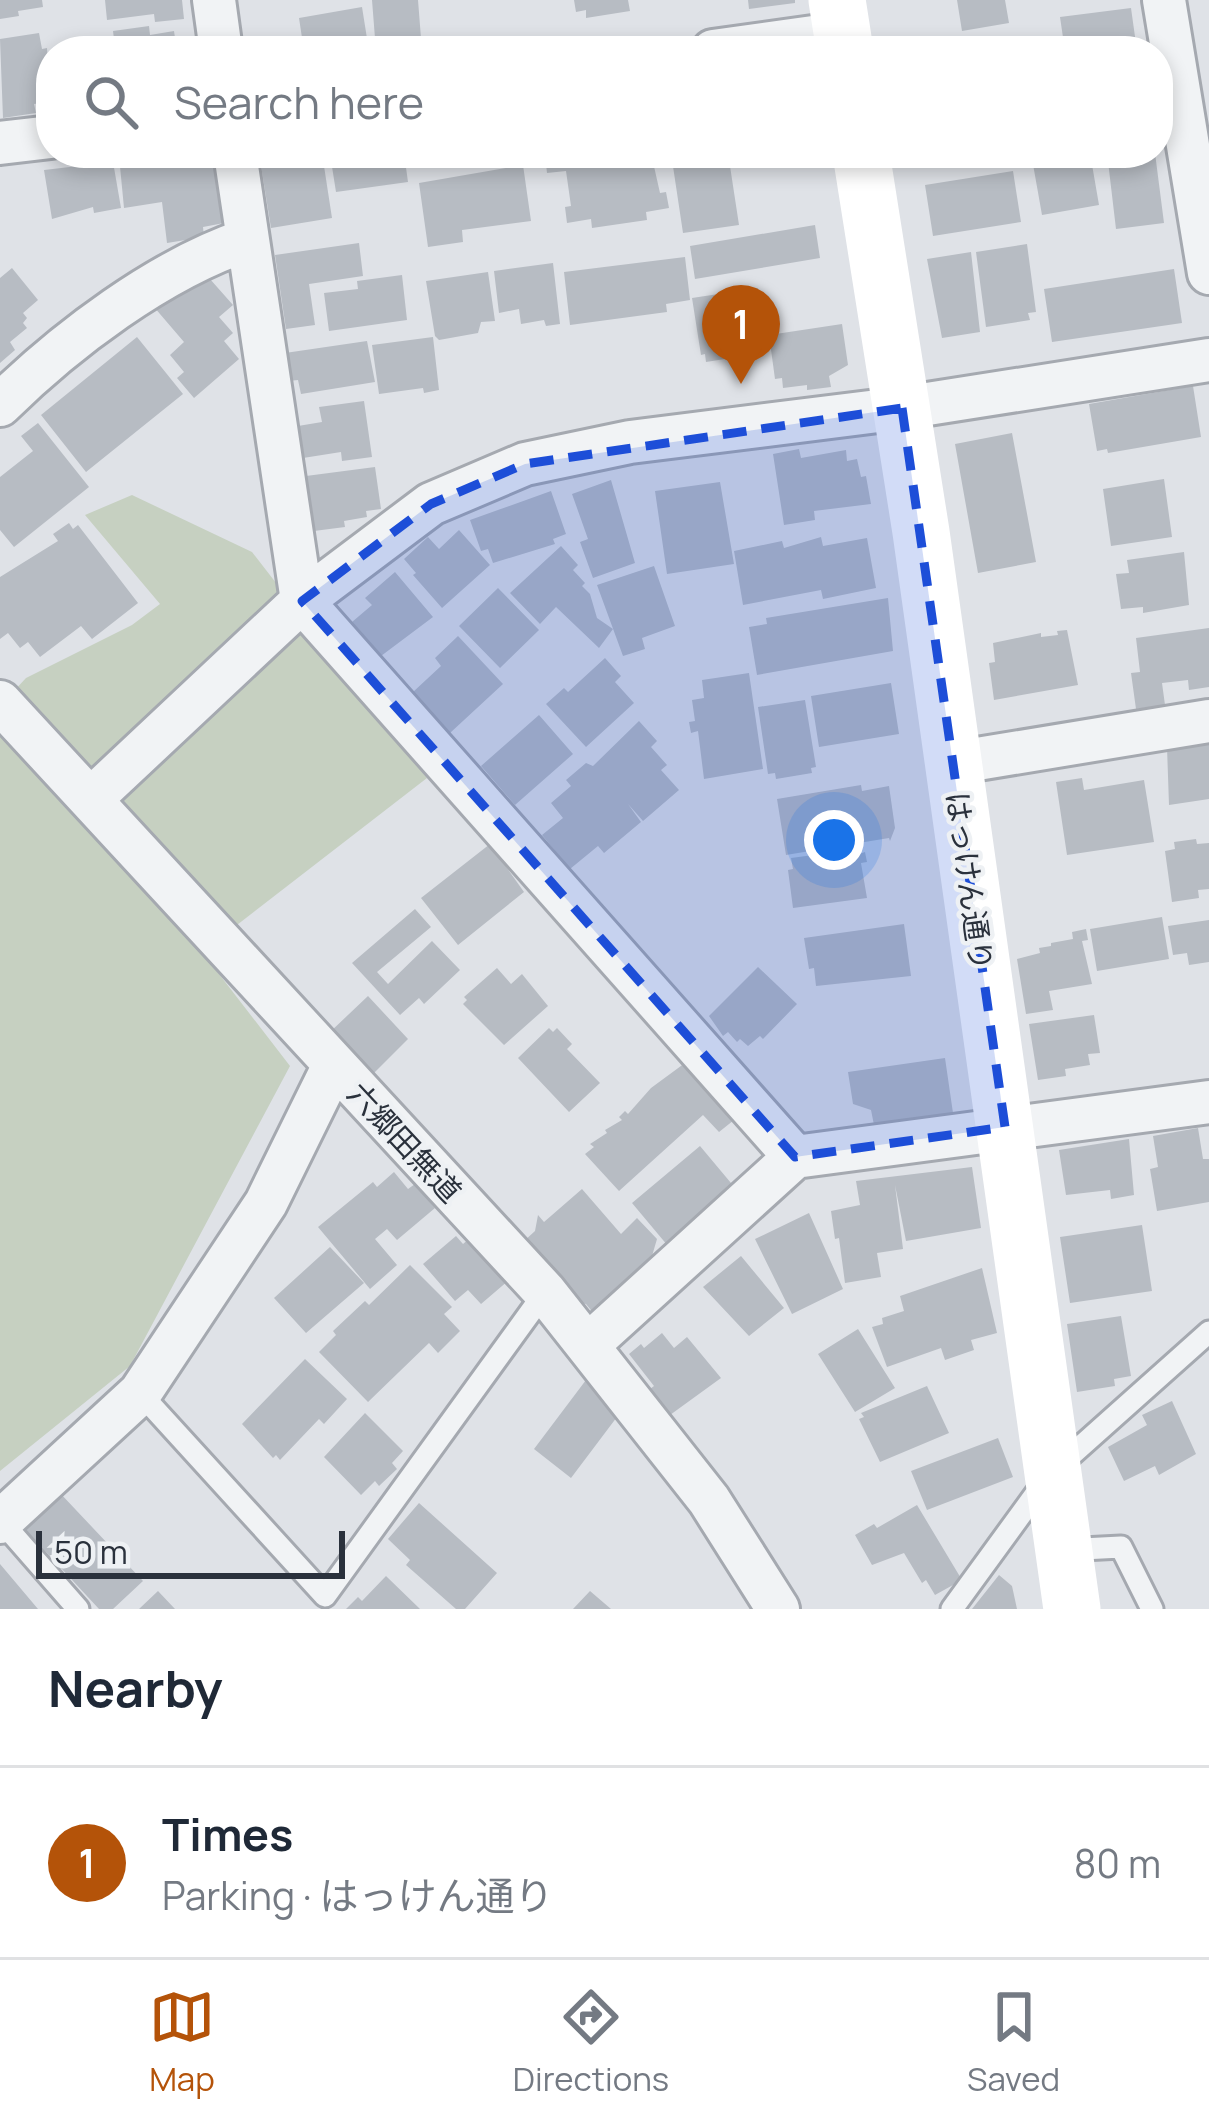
<!DOCTYPE html>
<html lang="en">
<head>
<meta charset="utf-8">
<style>
	body { margin:0; font-family:Manrope,"Noto Sans JP",sans-serif; background:#f6f6f7; color:#1f2937 }
	.scale { position:absolute; left:36px; bottom:30px; width:309px; box-sizing:border-box; padding-left:12px; border:6px solid #2a313c; border-top:0; font-size:33px; line-height:42px; white-space:nowrap; color:#2a313c; -webkit-text-stroke:9px #eef1f4; paint-order:stroke }
	.you { position:absolute; left:834px; top:840px; width:42px; height:42px; margin:-30px; border:9px solid #fff; border-radius:50%; background:#1a73e8; box-shadow:0 0 0 18px #1a73e833 }
	.badge { display:grid; place-items:center; width:78px; height:78px; border-radius:50%; background:#b45309; color:#fff; font-size:39px; font-weight:700 }
	.pin { position:absolute; translate:-50% -99px; filter:drop-shadow(0 3px 6px #0008) }
	.pin::after { content:''; position:absolute; top:63px; width:42px; height:36px; background:inherit; clip-path:polygon(0 0,100% 0,50% 100%) }
	.list { margin:0; padding:0; list-style:none }
	h2 { display:flex; justify-content:space-between; align-items:center; height:156px; margin:0; padding:0 48px; font-size:51px }
	h2 small { font-size:39px; font-weight:400; color:#747a83 }
	.list li { display:grid; grid-template-columns:78px 1fr auto; gap:36px; align-items:center; box-sizing:border-box; height:192px; padding:0 48px; border-top:3px solid #e0e1e3 }
	.list b { display:block; font-size:45px; white-space:nowrap }
	.list p { margin:0; font-size:39px; white-space:nowrap; color:#747a83 }
	.list em { font-size:39px; font-style:normal; color:#747a83 }
	.icon { flex:none; width:66px; height:66px; fill:none; stroke:currentColor; stroke-width:2; stroke-linecap:round; stroke-linejoin:round }
	.map { position:relative; flex:none; width:1209px; height:1609px; overflow:hidden }
	.search { position:absolute; background:#fff; box-shadow:0 6px 18px #0003; left:36px; right:36px; top:36px; height:132px; display:flex; align-items:center; gap:30px; box-sizing:border-box; padding:0 42px; border-radius:48px; color:#747a83; font-size:45px }
	.sheet { height:348px; background:#fff }
	nav { display:flex; justify-content:space-around; align-items:center; box-sizing:border-box; height:168px; border-top:3px solid #e0e1e3; background:#fff; font-size:33px; color:#747a83 }
	nav a { display:grid; justify-items:center; gap:6px }
	nav .on { color:#b45309 }
	.map>svg:first-child { display:block }
	.green { fill:#c6d0c1 }
	.building { fill:#b7bcc3 }
	.lines { fill:none; stroke-linecap:round; stroke-linejoin:round }
	.lane-casing { stroke:#a5a9b0; stroke-width:27 }
	.street-casing { stroke:#a5a9b0; stroke-width:48 }
	.lane { stroke:#f1f3f5; stroke-width:21 }
	.street { stroke:#f1f3f5; stroke-width:42 }
	.secondary { stroke:#fff; stroke-width:57 }
	.marked { fill:#1d4ed8; fill-opacity:0.2; stroke:#1d4ed8; stroke-width:9; stroke-dasharray:24 15; stroke-linejoin:round }
	.labels { text-anchor:middle; dominant-baseline:central; stroke-width:9; stroke-linejoin:round; paint-order:stroke }
	.street-label { font-size:30px; fill:#2a313c; stroke:#eef1f4 }
</style>
</head>
<body>
<div class="map">
<svg width="1209" height="1609" viewBox="0 0 1209 1609">
	<rect width="100%" height="100%" fill="#dfe2e7"/>
	<path class="green" d="M 132,495 L 252,552 L 427,778 L 202,952 L 290,1066 L 130,1366 L 0,1471 L 0,706 L 26,678 L 132,625 L 160,604 L 85,515 Z"/>
	<path class="building" d="M 0,0 L 42,0 L 43,7 L 18,11 L 19,16 L 0,19 Z
		M 105,0 L 182,0 L 184,19 L 155,22 L 154,14 L 107,20 Z
		M 372,0 L 418,0 L 422,51 L 376,51 Z
		M 574,0 L 628,0 L 630,11 L 586,18 L 586,10 L 576,12 Z
		M 748,0 L 795,0 L 795,3 L 749,9 Z
		M 957,0 L 1005,0 L 1009,23 L 962,31 Z
		M 362,7 L 369,51 L 304,51 L 299,18 Z
		M 1131,8 L 1137,51 L 1065,51 L 1060,17 Z
		M 149,26 L 150,35 L 174,31 L 177,51 L 99,51 L 97,42 L 114,39 L 113,31 Z
		M 39,33 L 42,49 L 47,48 L 50,102 L 34,104 L 36,113 L 3,118 L 0,39 Z
		M 137,153 L 214,153 L 224,223 L 203,227 L 204,237 L 167,243 L 162,202 L 124,208 L 119,156 Z
		M 259,153 L 322,153 L 332,218 L 271,228 Z
		M 404,153 L 408,182 L 336,192 L 330,154 Z
		M 552,153 L 651,153 L 660,193 L 666,192 L 669,208 L 646,212 L 647,220 L 592,228 L 591,219 L 567,223 L 565,207 L 571,206 L 566,171 L 547,173 L 545,155 Z
		M 671,153 L 728,153 L 739,225 L 683,233 Z
		M 735,153 L 786,153 L 787,159 L 737,166 Z
		M 1031,153 L 1090,153 L 1099,205 L 1042,215 Z
		M 1107,153 L 1155,153 L 1164,223 L 1116,229 Z
		M 112,156 L 121,208 L 94,213 L 93,207 L 52,219 L 44,170 L 87,165 L 86,161 Z
		M 523,165 L 531,221 L 462,230 L 463,242 L 428,247 L 419,183 Z
		M 1013,171 L 1021,222 L 933,236 L 925,185 Z
		M 815,225 L 820,258 L 695,279 L 690,246 Z
		M 359,243 L 363,276 L 309,284 L 315,325 L 286,329 L 275,255 Z
		M 1027,244 L 1036,312 L 1028,313 L 1030,320 L 986,327 L 976,252 Z
		M 971,252 L 980,332 L 942,338 L 927,259 Z
		M 685,257 L 690,300 L 666,304 L 667,312 L 570,325 L 564,272 Z
		M 553,263 L 560,324 L 546,326 L 544,320 L 521,324 L 519,309 L 499,313 L 494,271 Z
		M 12,268 L 38,300 L 23,313 L 27,318 L 23,323 L 27,328 L 10,342 L 15,350 L 0,363 L 0,278 Z
		M 1174,269 L 1182,323 L 1052,342 L 1044,289 Z
		M 202,270 L 233,305 L 219,317 L 233,333 L 224,341 L 239,359 L 194,398 L 177,378 L 184,372 L 170,355 L 184,342 L 154,307 Z
		M 488,272 L 495,321 L 481,322 L 478,333 L 439,340 L 435,336 L 426,281 Z
		M 402,275 L 407,320 L 329,331 L 324,293 L 358,289 L 357,281 Z
		M 758,288 L 768,352 L 706,362 L 705,354 L 701,355 L 692,298 Z
		M 842,324 L 848,365 L 829,376 L 831,387 L 807,390 L 807,385 L 783,388 L 782,378 L 775,379 L 769,335 Z
		M 137,337 L 183,394 L 86,472 L 41,415 Z
		M 433,337 L 439,390 L 424,393 L 423,388 L 379,394 L 372,345 Z
		M 367,341 L 375,382 L 301,394 L 298,380 L 288,381 L 285,353 Z
		M 1193,386 L 1201,437 L 1108,453 L 1107,449 L 1097,451 L 1089,404 Z
		M 364,401 L 372,457 L 342,461 L 341,452 L 303,458 L 298,426 L 322,422 L 319,407 Z
		M 38,423 L 89,487 L 14,547 L 0,530 L 0,477 L 33,451 L 21,436 Z
		M 1012,433 L 1036,562 L 978,573 L 955,444 Z
		M 799,449 L 801,458 L 846,450 L 847,461 L 857,459 L 861,477 L 866,476 L 871,504 L 814,511 L 815,520 L 784,525 L 773,454 Z
		M 375,467 L 381,509 L 366,511 L 367,517 L 344,521 L 345,527 L 314,531 L 306,476 Z
		M 1164,479 L 1172,537 L 1111,546 L 1103,489 Z
		M 611,480 L 635,563 L 593,578 L 580,542 L 588,539 L 572,494 Z
		M 720,482 L 734,564 L 667,574 L 655,491 Z
		M 551,491 L 566,534 L 553,539 L 555,544 L 493,563 L 488,549 L 481,551 L 470,520 Z
		M 69,523 L 73,529 L 78,525 L 138,603 L 92,639 L 81,626 L 40,657 L 28,642 L 20,648 L 8,633 L 0,639 L 0,577 L 58,541 L 53,534 Z
		M 459,530 L 490,565 L 442,608 L 413,575 L 416,573 L 404,559 L 428,537 L 439,549 Z
		M 821,537 L 823,546 L 867,538 L 876,588 L 823,599 L 821,590 L 743,605 L 734,551 L 782,541 L 784,548 Z
		M 561,546 L 578,565 L 573,570 L 585,583 L 582,586 L 590,594 L 597,618 L 613,629 L 599,648 L 556,607 L 540,624 L 510,593 Z
		M 1184,552 L 1189,605 L 1143,613 L 1143,607 L 1121,609 L 1116,574 L 1129,573 L 1127,560 Z
		M 654,566 L 675,626 L 642,638 L 645,649 L 623,656 L 597,585 Z
		M 395,572 L 433,617 L 381,656 L 352,622 L 372,605 L 365,598 Z
		M 498,588 L 539,630 L 500,668 L 459,626 Z
		M 888,598 L 893,651 L 757,675 L 749,627 L 767,624 L 766,618 Z
		M 1209,628 L 1209,687 L 1189,690 L 1188,680 L 1162,683 L 1165,705 L 1136,709 L 1131,673 L 1140,672 L 1136,638 Z
		M 1067,630 L 1078,685 L 994,700 L 989,663 L 995,662 L 993,643 L 1041,633 L 1041,637 L 1058,635 L 1057,631 Z
		M 458,636 L 503,684 L 450,733 L 413,692 L 441,666 L 435,658 Z
		M 605,658 L 621,676 L 615,682 L 634,703 L 586,747 L 546,704 L 564,688 L 568,692 Z
		M 749,673 L 763,769 L 704,779 L 698,731 L 691,733 L 689,722 L 695,721 L 692,700 L 704,698 L 702,680 Z
		M 891,683 L 899,734 L 819,747 L 811,696 Z
		M 805,700 L 816,767 L 811,768 L 812,773 L 776,779 L 775,773 L 768,774 L 758,707 Z
		M 539,715 L 573,754 L 515,805 L 481,766 Z
		M 639,721 L 657,741 L 651,747 L 667,765 L 661,770 L 679,790 L 643,821 L 628,804 L 641,822 L 604,853 L 598,846 L 570,869 L 542,835 L 563,818 L 551,803 L 571,786 L 566,780 L 586,763 L 593,766 Z
		M 1209,742 L 1209,799 L 1169,805 L 1167,747 Z
		M 1082,778 L 1084,790 L 1144,780 L 1154,842 L 1067,855 L 1056,782 Z
		M 861,785 L 862,791 L 889,786 L 895,828 L 890,841 L 889,838 L 786,855 L 777,799 Z
		M 1196,839 L 1197,844 L 1209,843 L 1209,889 L 1198,890 L 1199,898 L 1172,902 L 1165,851 L 1175,849 L 1174,842 Z
		M 490,844 L 524,892 L 458,945 L 421,898 Z
		M 858,849 L 859,854 L 865,852 L 867,862 L 861,863 L 867,898 L 793,908 L 788,870 L 793,869 L 791,858 Z
		M 415,909 L 431,927 L 377,972 L 388,984 L 432,941 L 460,970 L 424,1004 L 419,998 L 400,1015 L 352,963 Z
		M 1162,917 L 1169,959 L 1097,971 L 1090,929 Z
		M 1209,920 L 1209,962 L 1189,965 L 1187,953 L 1173,955 L 1168,926 Z
		M 904,924 L 911,976 L 816,986 L 814,968 L 809,969 L 804,938 Z
		M 1086,929 L 1088,940 L 1082,941 L 1092,984 L 1049,991 L 1053,1010 L 1026,1014 L 1017,959 L 1040,953 L 1039,948 L 1051,946 L 1051,943 L 1073,939 L 1072,932 Z
		M 758,967 L 797,1004 L 763,1039 L 760,1036 L 748,1046 L 740,1039 L 737,1042 L 728,1032 L 723,1036 L 709,1016 Z
		M 497,968 L 511,984 L 522,974 L 548,1006 L 504,1045 L 463,1004 L 467,1000 L 464,997 Z
		M 368,996 L 408,1039 L 370,1077 L 328,1034 Z
		M 1094,1015 L 1100,1053 L 1088,1054 L 1090,1065 L 1065,1069 L 1066,1076 L 1038,1080 L 1029,1024 Z
		M 549,1028 L 553,1032 L 557,1028 L 572,1044 L 567,1049 L 600,1083 L 569,1112 L 518,1058 Z
		M 945,1058 L 953,1113 L 874,1125 L 871,1110 L 853,1104 L 848,1072 Z
		M 685,1063 L 734,1120 L 719,1132 L 703,1115 L 619,1191 L 585,1154 L 594,1147 L 590,1144 L 607,1133 L 605,1130 L 622,1120 L 619,1117 L 625,1111 L 628,1114 L 651,1088 Z
		M 1198,1128 L 1203,1159 L 1209,1159 L 1209,1202 L 1157,1211 L 1150,1169 L 1158,1167 L 1153,1136 Z
		M 1129,1139 L 1134,1195 L 1111,1199 L 1110,1190 L 1066,1195 L 1059,1150 Z
		M 700,1146 L 736,1189 L 668,1246 L 632,1203 Z
		M 972,1167 L 981,1228 L 906,1241 L 895,1185 L 903,1249 L 877,1253 L 881,1277 L 845,1283 L 839,1238 L 835,1239 L 831,1211 L 860,1205 L 856,1181 Z
		M 394,1172 L 408,1189 L 415,1184 L 435,1208 L 397,1240 L 387,1229 L 375,1239 L 397,1265 L 370,1289 L 318,1227 L 373,1182 L 377,1187 Z
		M 582,1189 L 621,1234 L 637,1218 L 657,1239 L 647,1273 L 595,1315 L 586,1304 L 568,1301 L 523,1242 L 535,1231 L 538,1215 L 544,1222 Z
		M 809,1213 L 843,1289 L 792,1314 L 755,1239 Z
		M 1142,1225 L 1152,1291 L 1070,1303 L 1060,1237 Z
		M 456,1236 L 463,1244 L 470,1238 L 509,1280 L 481,1304 L 468,1290 L 455,1301 L 423,1264 Z
		M 330,1247 L 364,1283 L 306,1333 L 274,1298 Z
		M 741,1256 L 784,1308 L 749,1336 L 703,1287 Z
		M 410,1265 L 452,1307 L 444,1314 L 460,1331 L 438,1353 L 429,1343 L 368,1402 L 319,1352 L 336,1335 L 333,1331 L 365,1301 L 369,1305 Z
		M 982,1268 L 997,1333 L 971,1340 L 974,1350 L 945,1360 L 941,1348 L 887,1367 L 872,1327 L 883,1324 L 882,1318 L 904,1311 L 900,1296 Z
		M 1121,1316 L 1131,1376 L 1114,1379 L 1115,1386 L 1077,1392 L 1067,1324 Z
		M 858,1329 L 895,1388 L 855,1412 L 818,1354 Z
		M 662,1333 L 674,1348 L 687,1337 L 721,1378 L 670,1415 L 650,1389 L 654,1386 L 629,1354 L 641,1344 L 644,1348 Z
		M 305,1359 L 347,1399 L 324,1424 L 319,1419 L 280,1460 L 276,1455 L 273,1458 L 242,1424 Z
		M 586,1380 L 623,1409 L 571,1478 L 534,1449 Z
		M 927,1386 L 949,1433 L 880,1462 L 859,1419 L 864,1417 L 861,1413 Z
		M 1172,1401 L 1196,1454 L 1159,1475 L 1155,1466 L 1124,1481 L 1108,1447 L 1147,1425 L 1142,1415 Z
		M 365,1413 L 403,1451 L 392,1463 L 397,1469 L 379,1486 L 375,1481 L 361,1495 L 324,1457 Z
		M 998,1438 L 1013,1477 L 927,1510 L 911,1471 Z
		M 59,1492 L 143,1581 L 113,1609 L 99,1609 L 22,1526 Z
		M 419,1503 L 497,1573 L 465,1609 L 456,1609 L 406,1565 L 410,1560 L 388,1539 Z
		M 917,1505 L 962,1580 L 935,1595 L 926,1580 L 922,1583 L 904,1553 L 872,1565 L 855,1535 L 874,1524 L 877,1528 Z
		M 0,1564 L 38,1609 L 0,1609 Z
		M 999,1575 L 1012,1586 L 1017,1609 L 972,1609 Z
		M 386,1576 L 420,1609 L 346,1609 L 358,1597 L 362,1601 Z
		M 158,1591 L 175,1609 L 139,1609 Z
		M 590,1591 L 611,1609 L 573,1609 Z"/>
	<g class="lines">
		<defs>
			<path id="lane" d="M 140,1393 L 325,1596 L 545,1292
				M 1,1521 L 78,1609
				M 1063,1550 L 1121,1547 L 1152,1609
				M 952,1609 L 1051,1473 L 1209,1332"/>
			<path id="street" d="M 214,0 L 221,51
				M 1164,0 L 1209,273
				M 713,51 L 842,33
				M 0,143 L 51,137
				M 235,153 L 302,601 L 795,1157
				M 0,405 C 66,340 160,269 247,240
				M 0,702 L 545,1292 L 709,1500 L 778,1609
				M 953,763 L 1209,721
				M 91,799 L 302,601 L 431,504 L 525,464 L 630,442 L 902,408 L 1209,360
				M 588,1345 L 795,1157 L 1209,1102
				M 0,1522 L 140,1393 L 266,1203 L 334,1065"/>
		</defs>
		<use href="#lane" class="lane-casing"/>
		<use href="#street" class="street-casing"/>
		<use href="#lane" class="lane"/>
		<use href="#street" class="street"/>
		<path class="secondary" d="M 837,0 L 845,51
			M 861,153 L 921,532 L 1072,1609"/>
	</g>
	<path class="marked" d="M 902,408 L 1005,1127 L 795,1157 L 302,601 L 431,504 L 525,464 Z"/>
	<g class="labels">
		<g class="street-label">
			<text transform="translate(970 881) rotate(82)">はっけん通り</text>
			<text transform="translate(405 1142) rotate(47)">六郷田無道</text>
		</g>
	</g>
</svg>
<div class="scale">50 m</div>
<div class="you"></div>
<div class="pin badge" style="left:741px;top:384px">1</div>
<div class="search"><svg class="icon" aria-label="search" viewBox="0 0 24 24"><circle cx="10" cy="10" r="6"/><path d="M15 15l6 6"/></svg>Search here</div>
</div>
<section class="sheet">
<h2>Nearby<small></small></h2>
<ul class="list">
<li><span class="badge">1</span><div><b>Times</b><p>Parking · はっけん通り</p></div><em>80 m</em></li>
</ul>
</section>
<nav>
<a class="on"><svg class="icon" aria-label="map" viewBox="0 0 24 24"><path d="M3 6l6-2 6 2 6-2v14l-6 2-6-2-6 2zM9 4v14M15 6v14"/></svg>Map</a>
<a><svg class="icon" aria-label="directions" viewBox="0 0 24 24"><path d="M12 3l9 9-9 9-9-9zM9 14v-3h6M13 9l2 2-2 2"/></svg>Directions</a>
<a><svg class="icon" aria-label="saved" viewBox="0 0 24 24"><path d="M7 4h10v16l-5-4-5 4z"/></svg>Saved</a>
</nav>
</body>
</html>
